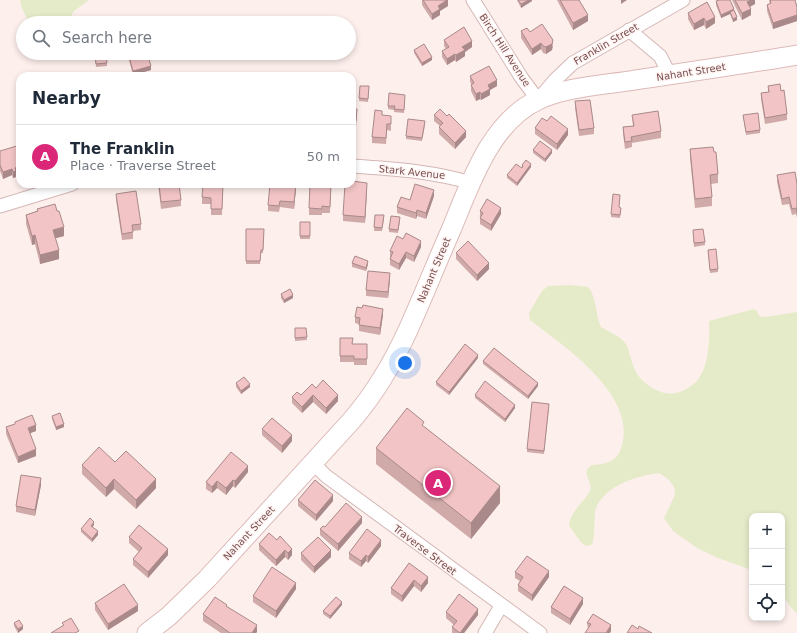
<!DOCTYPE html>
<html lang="en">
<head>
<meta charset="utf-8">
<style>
	body { margin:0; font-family:"DejaVu Sans",sans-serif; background:#f6f6f7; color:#1f2937 }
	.controls { position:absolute; right:12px; bottom:12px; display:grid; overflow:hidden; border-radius:8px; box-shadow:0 2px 6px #0003 }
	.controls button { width:36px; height:36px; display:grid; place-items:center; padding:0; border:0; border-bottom:1px solid #e0e1e3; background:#fff; color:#1f2937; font:20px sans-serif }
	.you { position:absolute; left:405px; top:363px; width:14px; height:14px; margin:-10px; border:3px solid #fff; border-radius:50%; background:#1a73e8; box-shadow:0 0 0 6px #1a73e833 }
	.badge { display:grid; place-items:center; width:26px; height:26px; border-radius:50%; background:#db2777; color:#fff; font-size:13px; font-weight:700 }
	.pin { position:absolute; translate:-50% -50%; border:2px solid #fff; box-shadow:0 1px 4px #0006 }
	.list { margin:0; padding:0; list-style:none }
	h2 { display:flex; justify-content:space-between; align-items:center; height:52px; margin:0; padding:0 16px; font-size:17px }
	h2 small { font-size:13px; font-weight:400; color:#747a83 }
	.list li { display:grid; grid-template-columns:26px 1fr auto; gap:12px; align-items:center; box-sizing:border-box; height:64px; padding:0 16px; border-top:1px solid #e0e1e3 }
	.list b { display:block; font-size:15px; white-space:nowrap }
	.list p { margin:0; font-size:13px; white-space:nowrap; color:#747a83 }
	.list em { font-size:13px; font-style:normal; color:#747a83 }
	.icon { flex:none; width:22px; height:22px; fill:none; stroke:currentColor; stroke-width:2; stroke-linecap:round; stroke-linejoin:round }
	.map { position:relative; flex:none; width:797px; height:633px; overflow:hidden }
	.search { position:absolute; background:#fff; box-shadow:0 2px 6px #0003; left:16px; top:16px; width:340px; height:44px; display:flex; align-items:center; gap:10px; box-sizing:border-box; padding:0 14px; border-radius:22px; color:#747a83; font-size:15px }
	.panel { position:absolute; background:#fff; box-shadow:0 2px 6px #0003; left:16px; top:72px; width:340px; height:116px; border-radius:12px }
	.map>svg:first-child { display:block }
	.green { fill:#e5ebc9 }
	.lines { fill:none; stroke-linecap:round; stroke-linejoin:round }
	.minor-casing { stroke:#d4b7b6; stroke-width:15 }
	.secondary-casing { stroke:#dcb9b8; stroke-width:21 }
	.minor { stroke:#fff; stroke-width:13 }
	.secondary { stroke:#fff; stroke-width:19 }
	.wall { fill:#d0a9a9 }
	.shaded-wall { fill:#a9898a }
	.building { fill:#f2c4c5; stroke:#a9898a }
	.labels { text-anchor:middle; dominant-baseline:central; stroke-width:3; stroke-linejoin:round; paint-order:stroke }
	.street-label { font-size:10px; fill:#794e50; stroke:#fff5f3 }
</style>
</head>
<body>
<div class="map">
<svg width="797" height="633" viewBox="0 0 797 633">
	<rect width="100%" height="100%" fill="#fdefec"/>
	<path class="green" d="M 20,0 L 89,0 L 74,11 L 67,23 L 29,23 L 22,8 Z
		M 570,285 L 588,287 C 597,297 595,314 601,327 C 609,332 621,336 626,344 C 630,352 631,362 635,370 C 637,375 641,379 644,382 C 660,395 674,398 691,386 C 709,375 710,340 709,321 L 754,309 L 757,311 L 759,316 L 765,317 L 797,312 L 797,614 L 789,605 L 782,593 L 782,516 L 752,516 L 752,570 L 718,558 L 697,548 L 673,531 L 664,518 L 675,495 C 676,485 668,478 659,473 C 637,476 606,485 596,508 C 594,513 595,534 593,542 L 591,545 L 586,546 C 578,541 576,534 569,526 C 570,512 583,503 590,491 C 594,482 579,473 592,465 C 608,464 618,461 622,445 C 633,406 591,368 564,346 C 553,337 541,329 530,320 L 529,313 L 542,291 L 548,286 Z"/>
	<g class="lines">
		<defs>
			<path id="minor" d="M 473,0 L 521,77 L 538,100 L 555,80 L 573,63 L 683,0
				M 629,30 L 660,56 L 670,75
				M 352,166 C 392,169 433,171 471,183
				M 0,206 L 72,184
				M 313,463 L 326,476 L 540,633
				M 485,633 L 501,606"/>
			<path id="secondary" d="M 147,633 L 169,616 L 207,579 L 352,420 C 375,393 393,363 408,330 C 423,297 436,264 451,230 C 470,185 490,122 538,100 C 565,87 605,85 635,80 C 689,72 743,64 797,55"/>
		</defs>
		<use href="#minor" class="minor-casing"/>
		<use href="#secondary" class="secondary-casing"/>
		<use href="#minor" class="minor"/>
		<use href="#secondary" class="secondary"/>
	</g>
	<path class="wall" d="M 422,0 L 448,0 L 448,6 L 440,11 L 440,15 L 432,20 L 422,5 Z
		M 517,0 L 532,0 L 532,1 L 521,8 Z
		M 557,0 L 579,0 L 588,21 L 573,30 Z
		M 732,0 L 755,0 L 755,4 L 750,7 L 751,15 L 742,20 Z
		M 769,0 L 795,0 L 797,7 L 797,21 L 773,29 L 767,11 L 767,5 L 770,4 Z
		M 716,1 L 734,11 L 737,20 L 733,22 L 730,14 L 721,18 L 716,5 Z
		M 688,13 L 715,23 L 706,29 L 704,25 L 694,30 L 688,19 Z
		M 521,31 L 530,32 L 553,46 L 552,50 L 546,54 L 543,53 L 541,49 L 532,55 L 521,38 Z
		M 444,40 L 472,47 L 465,52 L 465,56 L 456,62 L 455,60 L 447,65 L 442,57 L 442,51 L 446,49 L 444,46 Z
		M 414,50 L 432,60 L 422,66 L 414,53 Z
		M 127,53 L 147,53 L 151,70 L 133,75 Z
		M 95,55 L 107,63 L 107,66 L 96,67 Z
		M 470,76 L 497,86 L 490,90 L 490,95 L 481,100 L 480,99 L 476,101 L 471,91 L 471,85 L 472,85 L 470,82 Z
		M 369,86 L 368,102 L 359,101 L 359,98 Z
		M 768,86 L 781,91 L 787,114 L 787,120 L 765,124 L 761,99 L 761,93 L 768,92 Z
		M 405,98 L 404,113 L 394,112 L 394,110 L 388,109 L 388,106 Z
		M 575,101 L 594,128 L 594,134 L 579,136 L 575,108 Z
		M 352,108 L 357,115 L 356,127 L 353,127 L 352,140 Z
		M 382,115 L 391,122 L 391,131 L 387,130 L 386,144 L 372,143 L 372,137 Z
		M 434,115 L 466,137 L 455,149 L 439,134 L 439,127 L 440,126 L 434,121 Z
		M 632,115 L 661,131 L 661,138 L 632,143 L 632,147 L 625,149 L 623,134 L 623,127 L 633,126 Z
		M 743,115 L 760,130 L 760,133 L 746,135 Z
		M 547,121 L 568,135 L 557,150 L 535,134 L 535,128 Z
		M 425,125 L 422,141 L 406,139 L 406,136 Z
		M 690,149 L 714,152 L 718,174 L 718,183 L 711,184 L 712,197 L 712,206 L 695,208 L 690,158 Z
		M 533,150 L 552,153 L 545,162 L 533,153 Z
		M 0,151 L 16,173 L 16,177 L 13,178 L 12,175 L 3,179 L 0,171 Z
		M 522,165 L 531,167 L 517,186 L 507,178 L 507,175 L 522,168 Z
		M 777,175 L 797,184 L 797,218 L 796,214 L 792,215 L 789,204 L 782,205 L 777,182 Z
		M 158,184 L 179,184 L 181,200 L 181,206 L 161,209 Z
		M 223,184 L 222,215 L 211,215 L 211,204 L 202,204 L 202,197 Z
		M 331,184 L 330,213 L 322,213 L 322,215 L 309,215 L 309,208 Z
		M 296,188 L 294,209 L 280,207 L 279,212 L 268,211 L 268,205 Z
		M 367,189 L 365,223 L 343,221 L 343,215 Z
		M 116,194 L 141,224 L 141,230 L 133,231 L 133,239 L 122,240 L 116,200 Z
		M 434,196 L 426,219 L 417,216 L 416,219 L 397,213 L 397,207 Z
		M 620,198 L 619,207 L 621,211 L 620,218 L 611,217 L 611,214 Z
		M 37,209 L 64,236 L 55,238 L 59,259 L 40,264 L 35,244 L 32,245 L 26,224 L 26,215 L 37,211 Z
		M 480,211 L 501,214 L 491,231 L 480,224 Z
		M 384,219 L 382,231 L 374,231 L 374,227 Z
		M 400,221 L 398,233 L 389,232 L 389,229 Z
		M 300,222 L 310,222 L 310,239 L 300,239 Z
		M 246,229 L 264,229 L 263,253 L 261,253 L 260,264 L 246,264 Z
		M 693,230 L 705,242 L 705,245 L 694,247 Z
		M 421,247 L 414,262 L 406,258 L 399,270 L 390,265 L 390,259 L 391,257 L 390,257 L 390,251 Z
		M 708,250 L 718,269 L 718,272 L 710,273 Z
		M 456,253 L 489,269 L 477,281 L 456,259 Z
		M 352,263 L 368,264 L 366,271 L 352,267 Z
		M 390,279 L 388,298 L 366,296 L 366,290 Z
		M 281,294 L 293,298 L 284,303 L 281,298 Z
		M 383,315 L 380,335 L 359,331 L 359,324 L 355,323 L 355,317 Z
		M 295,328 L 306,328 L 307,340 L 295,341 Z
		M 340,338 L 353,344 L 367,344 L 367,365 L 354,365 L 354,362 L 340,362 Z
		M 478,358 L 449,395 L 436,385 L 436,382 Z
		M 483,361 L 538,386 L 528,399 L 483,364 Z
		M 236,383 L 250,387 L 241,394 L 236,387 Z
		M 316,388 L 338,401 L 326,414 L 313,402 L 302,413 L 292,403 L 292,397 L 301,395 Z
		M 475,395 L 515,408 L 505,422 L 475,398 Z
		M 549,407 L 544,454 L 527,452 L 527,449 Z
		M 52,416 L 64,427 L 56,430 L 52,419 Z
		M 15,422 L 36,431 L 30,433 L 36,456 L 18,463 L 6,434 L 6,427 L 15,424 Z
		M 424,427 L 500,503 L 471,539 L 376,464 L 376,448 Z
		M 262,429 L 292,441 L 282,453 L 262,435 Z
		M 115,462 L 156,488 L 136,509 L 114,489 L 106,497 L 82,474 L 82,465 Z
		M 248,472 L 235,488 L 233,486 L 226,495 L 217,488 L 212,493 L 206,489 L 206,482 Z
		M 41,485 L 35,516 L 16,512 L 16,506 Z
		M 298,500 L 333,501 L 316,521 L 298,506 Z
		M 362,523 L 338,551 L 320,535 L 320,529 L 325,527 Z
		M 94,525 L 92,527 L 98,535 L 92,542 L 81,532 L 81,529 Z
		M 269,533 L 292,555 L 288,560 L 285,557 L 276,566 L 259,550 L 259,544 Z
		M 129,537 L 168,555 L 148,578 L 133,565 L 133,559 L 139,552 L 129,543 Z
		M 381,546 L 368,563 L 366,561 L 361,567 L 349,559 L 349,553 Z
		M 301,553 L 331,557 L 314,573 L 301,560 Z
		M 409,563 L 428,583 L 421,592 L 414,586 L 402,602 L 391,594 L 391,588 Z
		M 515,572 L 549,577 L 532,601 L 518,591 L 518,585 L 520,581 L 515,578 Z
		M 296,589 L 276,618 L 253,602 L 253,596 Z
		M 95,603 L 138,611 L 108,630 L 95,610 Z
		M 583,604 L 570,625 L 551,613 L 551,607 Z
		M 342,605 L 330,619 L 323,614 L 323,611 Z
		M 227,607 L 257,632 L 256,633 L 221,633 L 203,621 L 203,614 Z
		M 446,612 L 478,615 L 464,633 L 452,633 L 452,627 L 454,625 L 446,618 Z
		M 14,623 L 23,629 L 18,633 L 14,626 Z
		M 587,623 L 611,631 L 588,629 Z"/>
	<path class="shaded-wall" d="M 447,0 L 448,0 L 448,6 L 440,11 L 440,15 L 432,20 L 432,14 L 438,6 Z
		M 529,0 L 532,0 L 532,1 L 521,8 L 521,4 Z
		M 621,0 L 627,0 L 621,4 Z
		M 751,0 L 755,0 L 755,4 L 747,8 L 747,2 Z
		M 734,9 L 734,12 L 730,12 L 730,14 L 721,18 L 721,15 Z
		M 751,9 L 751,15 L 742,20 L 742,13 Z
		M 588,15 L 588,21 L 573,30 L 573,23 Z
		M 797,15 L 797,21 L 773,29 L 773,23 Z
		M 715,17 L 715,23 L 706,29 L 706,22 Z
		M 737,17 L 737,20 L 733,22 L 733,19 Z
		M 704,18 L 704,25 L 694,30 L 694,24 Z
		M 553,40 L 552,50 L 546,54 L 546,47 Z
		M 472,41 L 472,47 L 465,52 L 465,56 L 456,62 L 456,55 L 462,47 Z
		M 541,43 L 541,49 L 532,55 L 532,49 Z
		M 455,54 L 455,60 L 447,65 L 447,59 Z
		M 432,57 L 432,60 L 422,66 L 422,63 Z
		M 151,66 L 151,70 L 133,75 L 133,71 Z
		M 497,80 L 497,86 L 490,90 L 490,95 L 481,100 L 481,94 L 488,85 Z
		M 480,92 L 480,99 L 476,101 L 476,94 Z
		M 568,129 L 568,135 L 557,150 L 557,144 Z
		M 466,131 L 466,137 L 455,149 L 455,143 Z
		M 552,150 L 552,153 L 545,162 L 545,159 Z
		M 531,164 L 531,167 L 517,186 L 517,183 Z
		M 20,166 L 20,172 L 16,173 L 16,177 L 13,178 L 13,172 L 15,168 Z
		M 12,169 L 12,175 L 3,179 L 3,172 Z
		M 367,183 L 367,189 L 365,223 L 365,217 Z
		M 296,184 L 296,188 L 294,209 L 294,202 Z
		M 434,190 L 434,196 L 426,219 L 426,213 Z
		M 501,208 L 501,214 L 491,231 L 491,225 Z
		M 417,210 L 417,216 L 416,219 L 416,213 Z
		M 64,227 L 64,236 L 53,239 L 53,230 Z
		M 35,235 L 35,244 L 32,245 L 32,236 Z
		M 421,241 L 421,247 L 414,262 L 414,256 Z
		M 59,250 L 59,259 L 40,264 L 40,255 Z
		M 406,252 L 406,258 L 399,270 L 399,264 Z
		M 368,261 L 368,264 L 366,271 L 366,268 Z
		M 489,263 L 489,269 L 477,281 L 477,275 Z
		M 390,273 L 390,279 L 388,298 L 388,292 Z
		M 293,295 L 293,298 L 284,303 L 284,300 Z
		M 383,309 L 383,315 L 380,335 L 380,328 Z
		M 478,355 L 478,358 L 449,395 L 449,392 Z
		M 538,383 L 538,386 L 528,399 L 528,396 Z
		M 250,384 L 250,387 L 241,394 L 241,391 Z
		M 313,395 L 313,402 L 302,413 L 302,407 Z
		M 338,395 L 338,401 L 326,414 L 326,408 Z
		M 515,405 L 515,408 L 505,422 L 505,419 Z
		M 64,424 L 64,427 L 56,430 L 56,427 Z
		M 36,425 L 36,431 L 28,434 L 28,428 Z
		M 292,435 L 292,441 L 282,453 L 282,446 Z
		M 36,449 L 36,456 L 18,463 L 18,457 Z
		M 248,466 L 248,472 L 235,488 L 235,481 Z
		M 41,478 L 41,485 L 35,516 L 35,510 Z
		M 114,479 L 114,489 L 106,497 L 106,488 Z
		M 156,479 L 156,488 L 136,509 L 136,500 Z
		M 233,480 L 233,486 L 226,495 L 226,488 Z
		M 217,481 L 217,488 L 212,493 L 212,487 Z
		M 500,486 L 500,503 L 471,539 L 471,523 Z
		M 333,495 L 333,501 L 316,521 L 316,515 Z
		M 362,517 L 362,523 L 338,551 L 338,544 Z
		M 94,522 L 94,525 L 91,529 L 91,526 Z
		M 98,531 L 98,535 L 92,542 L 92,539 Z
		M 381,540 L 381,546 L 368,563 L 368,557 Z
		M 168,549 L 168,555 L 148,578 L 148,572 Z
		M 292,549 L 292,555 L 288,560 L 288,553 Z
		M 285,550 L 285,557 L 276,566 L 276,560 Z
		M 331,550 L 331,557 L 314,573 L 314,567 Z
		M 366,555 L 366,561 L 361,567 L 361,561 Z
		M 549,571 L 549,577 L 532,601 L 532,595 Z
		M 428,577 L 428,583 L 421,592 L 421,586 Z
		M 414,580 L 414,586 L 402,602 L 402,596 Z
		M 296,583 L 296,589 L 276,618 L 276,611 Z
		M 583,598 L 583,604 L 570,625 L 570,619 Z
		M 342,602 L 342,605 L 330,619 L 330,616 Z
		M 138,605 L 138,611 L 108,630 L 108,624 Z
		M 478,609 L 478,615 L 464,633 L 460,633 Z
		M 257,625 L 257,632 L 256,633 L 252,633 Z
		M 611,625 L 611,631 L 610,633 L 606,633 Z
		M 23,626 L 23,629 L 18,633 L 18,629 Z"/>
	<path class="building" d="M 423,0 L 447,0 L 438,6 L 440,9 L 432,14 Z
		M 518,0 L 529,0 L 521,4 Z
		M 560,0 L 579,0 L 588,15 L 573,23 Z
		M 719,0 L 730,0 L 734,9 L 721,15 L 716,1 Z
		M 735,0 L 751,0 L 747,2 L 751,9 L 742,13 Z
		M 770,0 L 795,0 L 797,7 L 797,15 L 773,23 L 767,5 L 771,3 Z
		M 707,2 L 715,17 L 706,22 L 704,18 L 694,24 L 688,13 Z
		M 734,10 L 737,17 L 733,19 L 730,12 Z
		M 542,24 L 553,40 L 552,44 L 546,47 L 543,46 L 541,43 L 532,49 L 521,31 L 527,28 L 530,32 Z
		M 464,27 L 472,41 L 462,47 L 465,50 L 456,55 L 455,54 L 447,59 L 442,51 L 449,47 L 444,40 Z
		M 424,44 L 432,57 L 422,63 L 414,50 Z
		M 128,53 L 147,53 L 151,66 L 133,71 Z
		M 106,54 L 107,63 L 96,64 L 95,55 Z
		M 489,66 L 497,80 L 488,85 L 490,89 L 481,94 L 480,92 L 476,94 L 471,85 L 474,83 L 470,76 Z
		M 780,84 L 781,91 L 784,90 L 787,114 L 765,118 L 761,93 L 769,92 L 768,86 Z
		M 360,86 L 369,86 L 368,99 L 359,98 Z
		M 389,93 L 405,95 L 404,110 L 394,109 L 395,106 L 388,106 Z
		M 590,100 L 594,128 L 579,130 L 575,101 Z
		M 352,108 L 357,109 L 356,121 L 353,120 L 352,134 Z
		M 440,109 L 447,116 L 449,114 L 466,131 L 455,143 L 439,127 L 443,123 L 434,115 Z
		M 375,110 L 382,111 L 382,115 L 391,116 L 391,124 L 387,124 L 386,138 L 372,137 Z
		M 658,111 L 661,131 L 631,137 L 632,141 L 625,142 L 623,127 L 634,126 L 632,115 Z
		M 758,113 L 760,130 L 746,132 L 743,115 Z
		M 551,116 L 568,129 L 557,144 L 535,128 L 542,118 L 547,121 Z
		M 408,119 L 425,121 L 422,138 L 406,136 Z
		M 540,141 L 552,150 L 545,159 L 533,150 Z
		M 20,145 L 20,166 L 15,168 L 16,171 L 13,172 L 12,169 L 3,172 L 0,165 L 0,151 Z
		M 713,147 L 714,152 L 716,152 L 718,174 L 710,175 L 712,197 L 695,199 L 690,149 Z
		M 526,160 L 531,164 L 517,183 L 507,175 L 516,164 L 522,168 L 523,166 L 522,165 Z
		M 795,172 L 797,184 L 797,212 L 796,208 L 792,209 L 789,197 L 782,199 L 777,175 Z
		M 352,181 L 367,183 L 365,217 L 343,215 L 345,184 L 352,184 Z
		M 159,184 L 179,184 L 181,200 L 161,202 Z
		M 203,184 L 223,184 L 222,209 L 211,209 L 211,198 L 202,197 Z
		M 270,184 L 296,184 L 294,202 L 280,201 L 279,206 L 268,205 Z
		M 310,184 L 331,184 L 330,207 L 322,206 L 322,209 L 309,208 Z
		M 415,184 L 434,190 L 426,213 L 417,210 L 416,213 L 397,207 L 401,197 L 410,200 Z
		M 136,191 L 141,224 L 132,225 L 133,232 L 122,234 L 116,194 Z
		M 613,194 L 620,195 L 619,207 L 621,208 L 620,215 L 611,214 Z
		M 487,199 L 501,208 L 491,225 L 480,218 L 483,213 L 480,211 Z
		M 55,204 L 57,211 L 59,211 L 64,227 L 53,230 L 59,250 L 40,255 L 35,235 L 32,236 L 26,215 L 38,211 L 37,209 Z
		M 375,215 L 384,215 L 382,228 L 374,227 Z
		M 391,216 L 400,217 L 398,230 L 389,229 Z
		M 300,222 L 310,222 L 310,236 L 300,236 Z
		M 246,229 L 264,229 L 263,250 L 261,250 L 260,261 L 246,261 Z
		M 703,229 L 705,242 L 694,243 L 693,230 Z
		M 406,233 L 421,241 L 414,256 L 406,252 L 399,264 L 390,259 L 393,252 L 390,251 L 397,236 L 403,239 Z
		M 468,241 L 489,263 L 477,275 L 456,253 Z
		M 716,249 L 718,269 L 710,270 L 708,250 Z
		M 355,256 L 368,261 L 366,268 L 352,263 Z
		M 368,271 L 390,273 L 388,292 L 366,290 Z
		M 290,289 L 293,295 L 284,300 L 281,294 Z
		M 363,305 L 383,309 L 380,328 L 359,325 L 360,318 L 355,317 L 357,307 L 362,308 Z
		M 295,328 L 306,328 L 307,337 L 295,338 Z
		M 340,338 L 353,338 L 352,344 L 367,344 L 367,359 L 354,359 L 354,356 L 340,356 Z
		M 465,344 L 478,355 L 449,392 L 436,382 Z
		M 494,348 L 538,383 L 528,396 L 483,361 Z
		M 244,377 L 250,384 L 241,391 L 236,383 Z
		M 323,380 L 338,395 L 326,408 L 313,395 L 302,407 L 292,397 L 297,392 L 301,395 L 312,384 L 316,388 Z
		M 485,381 L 515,405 L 505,419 L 475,395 Z
		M 532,402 L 549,404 L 544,451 L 527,449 Z
		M 407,408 L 424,422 L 422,425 L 500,486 L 471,523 L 376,448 Z
		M 60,413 L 64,424 L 56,427 L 52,416 Z
		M 32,415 L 36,425 L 28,428 L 36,449 L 18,457 L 6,427 L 15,424 L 15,422 Z
		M 272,418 L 292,435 L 282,446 L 262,429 Z
		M 99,447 L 115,462 L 126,451 L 156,479 L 136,500 L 114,479 L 106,488 L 82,465 Z
		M 231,452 L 248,466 L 235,481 L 233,480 L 226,488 L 217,481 L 212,487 L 206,482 Z
		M 21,475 L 41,478 L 35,510 L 16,506 Z
		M 315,480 L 333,495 L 316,515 L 298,500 Z
		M 346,503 L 362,517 L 338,544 L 320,529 L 323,526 L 325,527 Z
		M 90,518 L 94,522 L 91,526 L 98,531 L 92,539 L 81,529 Z
		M 139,525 L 168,549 L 148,572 L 133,559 L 142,548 L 129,537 Z
		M 367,529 L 381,540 L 368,557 L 366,555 L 361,561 L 349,553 Z
		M 269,533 L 277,540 L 280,536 L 292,549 L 288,553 L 285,550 L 276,560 L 259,544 Z
		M 318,537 L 331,550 L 314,567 L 301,553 Z
		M 527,556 L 549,571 L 532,595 L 518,585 L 523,577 L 515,572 Z
		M 409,563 L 428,577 L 421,586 L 414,580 L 402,596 L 391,588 Z
		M 272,567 L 296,583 L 276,611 L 253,596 Z
		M 124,584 L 138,605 L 108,624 L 95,603 Z
		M 564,586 L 583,598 L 570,619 L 551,607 Z
		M 459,594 L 478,609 L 460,633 L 452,627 L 457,621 L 446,612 Z
		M 215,597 L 227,605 L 226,606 L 257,625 L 252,633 L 230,633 L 203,614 Z
		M 336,597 L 342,602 L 330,616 L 323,611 Z
		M 593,614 L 611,625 L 606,633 L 585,633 L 591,624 L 587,623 Z
		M 71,618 L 79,631 L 75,633 L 51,633 L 64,625 L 62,623 Z
		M 19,620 L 23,626 L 18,629 L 14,623 Z
		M 632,625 L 638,629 L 639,626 L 652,633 L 627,633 Z"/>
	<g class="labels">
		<g class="street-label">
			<text transform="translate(606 44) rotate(-30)">Franklin Street</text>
			<text transform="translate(505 50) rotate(57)">Birch Hill Avenue</text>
			<text transform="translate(691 72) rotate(-9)">Nahant Street</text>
			<text transform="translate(412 172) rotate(6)">Stark Avenue</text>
			<text transform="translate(434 270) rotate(-67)">Nahant Street</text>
			<text transform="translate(249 533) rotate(-47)">Nahant Street</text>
			<text transform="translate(425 550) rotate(37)">Traverse Street</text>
		</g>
	</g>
</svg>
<div class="controls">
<button>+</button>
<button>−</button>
<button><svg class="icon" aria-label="locate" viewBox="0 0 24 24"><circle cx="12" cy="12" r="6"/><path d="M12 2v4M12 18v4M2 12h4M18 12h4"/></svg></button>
</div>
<div class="you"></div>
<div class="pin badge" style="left:438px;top:483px">A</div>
<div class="search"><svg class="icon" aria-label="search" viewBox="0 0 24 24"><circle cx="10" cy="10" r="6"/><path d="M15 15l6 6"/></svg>Search here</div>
<section class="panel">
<h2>Nearby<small></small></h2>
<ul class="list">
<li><span class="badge">A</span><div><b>The Franklin</b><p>Place · Traverse Street</p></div><em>50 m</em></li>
</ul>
</section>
</div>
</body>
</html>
